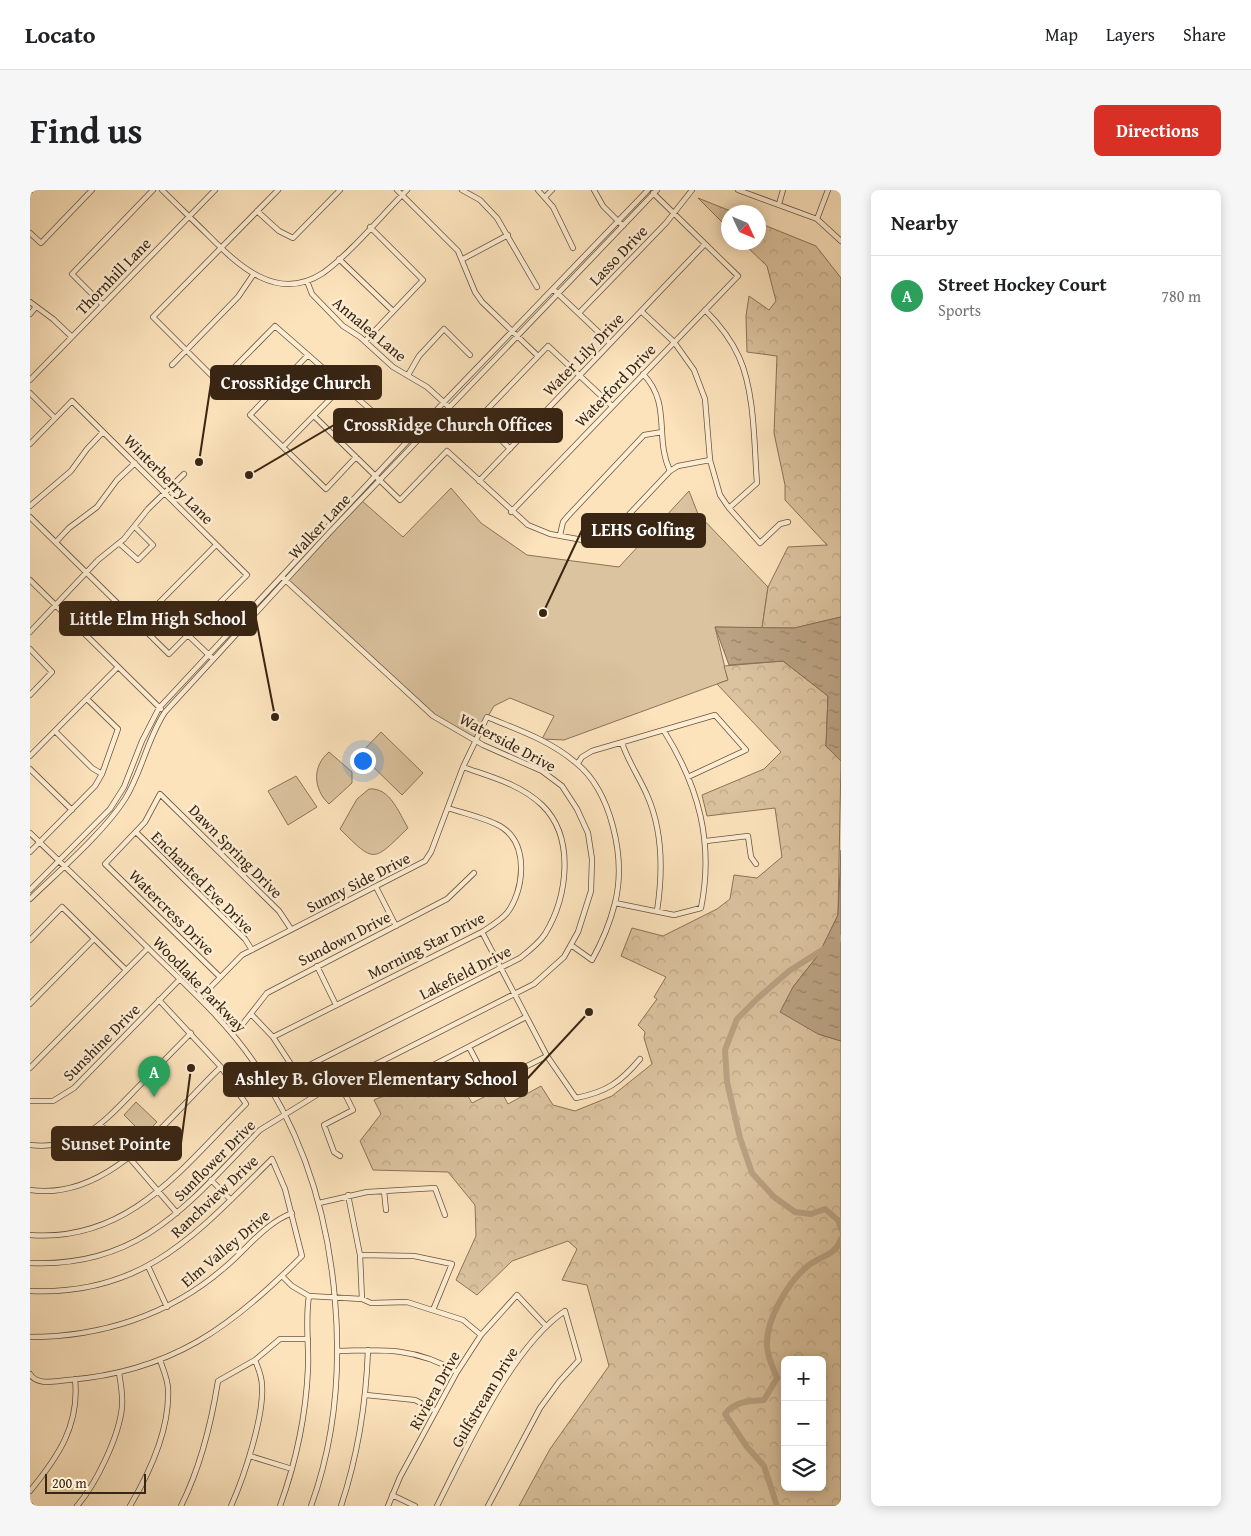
<!DOCTYPE html>
<html lang="en">
<head>
<meta charset="utf-8">
<style>
	body { margin:0; font-family:"Gentium Book Plus",serif; background:#f6f6f6; color:#202124 }
	.controls { position:absolute; right:15px; bottom:15px; display:grid; overflow:hidden; border-radius:8px; box-shadow:0 2px 12px #0003 }
	.controls button { width:45px; height:45px; display:grid; place-items:center; padding:0; border:0; border-bottom:1px solid #e0e0e0; background:#fff; color:#202124; font:25px sans-serif }
	.compass { position:absolute; left:691px; top:15px; width:45px; height:45px; border-radius:50%; background:#fff; box-shadow:0 2px 12px #0003; rotate:134deg }
	.scale { position:absolute; left:15px; bottom:12px; width:101px; box-sizing:border-box; padding-left:5px; border:2px solid #392513; border-top:0; font-size:14px; line-height:18px; white-space:nowrap; color:#392513; -webkit-text-stroke:4px #fdedd3; paint-order:stroke }
	.you { position:absolute; left:332px; top:570px; width:18px; height:18px; margin:-12px; border:4px solid #fff; border-radius:50%; background:#1a73e8; box-shadow:0 0 0 8px #1a73e833 }
	.badge { display:grid; place-items:center; width:32px; height:32px; border-radius:50%; background:#d93025; color:#fff; font-size:16px; font-weight:700 }
	.pin { position:absolute; translate:-50% -41px; filter:drop-shadow(0 1px 2px #0008) }
	.pin::after { content:''; position:absolute; top:26px; width:18px; height:15px; background:inherit; clip-path:polygon(0 0,100% 0,50% 100%) }
	.list { margin:0; padding:0; list-style:none }
	h2 { display:flex; justify-content:space-between; align-items:center; height:65px; margin:0; padding:0 20px; font-size:21px }
	h2 small { font-size:16px; font-weight:400; color:#757577 }
	.list li { display:grid; grid-template-columns:32px 1fr auto; gap:15px; align-items:center; box-sizing:border-box; height:80px; padding:0 20px; border-top:1px solid #e0e0e0 }
	.list b { display:block; font-size:19px; white-space:nowrap }
	.list p { margin:0; font-size:16px; white-space:nowrap; color:#757577 }
	.list em { font-size:16px; font-style:normal; color:#757577 }
	.icon { flex:none; width:28px; height:28px; fill:none; stroke:currentColor; stroke-width:2; stroke-linecap:round; stroke-linejoin:round }
	.map { position:relative; flex:none; width:811px; height:1316px; overflow:hidden; border-radius:8px }
	header { display:flex; align-items:center; gap:30px; box-sizing:border-box; height:70px; padding:0 25px; background:#fff; border-bottom:1px solid #e0e0e0 }
	header strong { font-size:24px }
	nav { display:flex; gap:28px; margin-inline-start:auto; font-size:18px }
	.intro { display:flex; align-items:center; justify-content:space-between; box-sizing:border-box; height:120px; padding:0 30px }
	h1 { margin:0; font-size:35px }
	.button { padding:12px 22px; border-radius:8px; background:#d93025; color:#fff; font-size:18px; font-weight:700 }
	main { display:flex; gap:30px; padding:0 30px }
	aside { flex:1; background:#fff; border-radius:8px; box-shadow:0 2px 12px #0003 }
	.map>svg:first-child { display:block }
	.green { fill:#dbc39f; stroke:#8a7459 }
	.forest { fill:url(#forest-crowns); stroke:#8a7459; fill-rule:evenodd }
	.water { fill:url(#water-ripples); stroke:#867056 }
	.lines { fill:none; stroke-linecap:round; stroke-linejoin:round }
	.river { stroke:#baa283; stroke-width:6 }
	.minor-casing { stroke:#6a543d; stroke-width:6 }
	.minor { stroke:#fdedd3; stroke-width:4.5 }
	.labels { text-anchor:middle; dominant-baseline:central; stroke-width:5; stroke-linejoin:round; paint-order:stroke }
	.street-label { font-size:16px; fill:#392513; stroke:#fdedd3 }
	.leader { fill:none; stroke:#392513; stroke-width:2 }
	.callout-dot { fill:#392513; stroke:#fdedd3; stroke-width:2 }
	.callout { fill:#392513; stroke:#392513; stroke-width:2 }
	.callout-label { font-size:18px; text-anchor:middle; font-weight:bold; fill:#fff }
</style>
</head>
<body>
<header>
<strong>Locato</strong>
<nav><a>Map</a><a>Layers</a><a>Share</a></nav>
</header>
<div class="intro"><h1>Find us</h1><a class="button">Directions</a></div>
<main>
<div class="map">
<svg width="811" height="1316" viewBox="0 0 811 1316">
	<defs>
		<pattern id="forest-crowns" width="20" height="18" patternUnits="userSpaceOnUse" patternTransform="scale(1.25)"><rect width="20" height="18" fill="#dbc39f"/><path d="M2 6a3 3 0 1 1 6 0M12 15a3 3 0 1 1 6 0" fill="none" stroke="#bda788"/></pattern>
		<pattern id="water-ripples" width="26" height="14" patternUnits="userSpaceOnUse" patternTransform="scale(1.25)"><rect width="26" height="14" fill="#baa283"/><path d="M2 4q2-2 4 0t4 0M15 11q2-2 4 0t4 0" fill="none" stroke="#98846a"/></pattern>
	</defs>
	<rect width="100%" height="100%" fill="#fce3bc"/>
	<filter id="stains"><feTurbulence type="fractalNoise" baseFrequency=".004" numOctaves="4"/><feColorMatrix values="0 0 0 0 .2 0 0 0 0 .09 0 0 0 0 .02 0 0 0 .5 -.17"/></filter>
	<radialGradient id="worn" r=".72"><stop offset=".6" stop-color="#630" stop-opacity="0"/><stop offset="1" stop-color="#630" stop-opacity=".3"/></radialGradient>
	<path class="green" d="M 421,298 L 451,333 L 497,365 L 589,377 L 659,301 L 668,324 L 738,397 L 732,438 L 685,437 L 698,490 L 534,550 L 512,549 L 524,526 L 480,508 L 464,516 L 444,550 L 398,522 L 256,391 L 331,310 L 373,347 Z
		M 351,542 L 393,583 L 372,605 L 330,564 Z
		M 299,562 L 322,582 L 322,593 L 299,614 C 283,599 282,576 299,562 Z
		M 266,586 L 287,617 L 258,635 L 238,601 Z
		M 339,599 C 360,597 369,623 378,638 C 343,672 345,674 310,639 L 327,609 Z
		M 106,912 L 127,932 L 114,945 L 94,925 Z"/>
	<path class="forest" d="M 668,8 L 703,22 L 698,22 L 698,38 Z
		M 729,33 L 786,56 L 811,88 L 811,427 L 765,438 L 732,438 L 738,397 L 758,357 L 797,355 L 755,310 L 755,295 L 744,243 L 747,166 L 717,162 L 716,126 L 719,106 L 739,120 L 746,111 L 737,76 L 713,53 L 728,52 Z
		M 753,471 L 798,506 L 796,556 L 811,571 L 808,725 L 789,764 L 763,797 L 788,844 L 811,851 L 811,1316 L 489,1316 L 520,1259 L 579,1176 L 557,1095 L 532,1090 L 547,1059 L 538,1051 L 482,1071 L 447,1105 L 426,1090 L 446,1046 L 445,1015 L 418,982 L 343,980 L 330,951 L 351,924 L 344,910 L 365,901 L 399,907 L 429,891 L 442,913 L 470,899 L 478,914 L 511,896 L 523,915 L 545,921 L 582,906 L 622,874 L 614,848 L 615,842 L 608,835 L 627,809 L 624,807 L 636,787 L 591,766 L 602,738 L 633,746 L 687,719 L 700,709 L 704,685 L 727,688 L 752,667 L 745,618 L 677,626 L 672,605 L 734,579 L 751,562 L 687,494 L 698,490 L 694,476 ZM 755,1170 L 792,1170 L 792,1297 L 755,1297 Z"/>
	<path class="water" d="M 811,427 L 811,571 L 796,556 L 798,506 L 753,471 L 699,475 L 685,437 L 764,438 Z
		M 811,660 L 811,851 L 788,844 L 750,822 L 763,797 L 789,764 L 808,725 Z"/>
	<g class="lines">
		<path class="river" d="M 811,748 L 759,781 L 728,808 L 707,829 L 695,860 L 697,892 L 710,948 L 722,983 L 744,1007 L 765,1022 L 781,1024 L 795,1019 L 808,1030 L 811,1038
			M 747,1316 L 734,1276 L 717,1257 L 695,1224 C 705,1211 719,1211 734,1210 L 747,1188 C 743,1178 737,1166 737,1155 C 736,1130 758,1091 779,1075 C 791,1066 806,1065 811,1049"/>
		<defs>
			<path id="minor" d="M 132,0 C 147,15 163,30 178,45 C 209,76 247,113 293,83 C 321,63 352,25 377,0
				M 248,0 L 123,127 L 189,193 L 245,136 L 350,228
				M 367,0 L 428,61 L 445,102 L 452,112 L 508,166
				M 432,0 L 450,10 L 467,28 L 507,97
				M 508,0 L 523,17 L 543,58
				M 564,0 L 573,16 L 593,36
				M 708,0 L 787,29 L 811,51
				M 0,1 L 0,0
				M 515,7 L 522,0
				M 749,14 L 753,0
				M 227,21 L 249,41 L 263,48 L 310,0
				M 787,29 L 798,0
				M 0,43 L 11,53 L 62,0
				M 309,69 L 363,121
				M 433,69 L 478,45
				M 277,91 L 282,104 L 313,136 L 330,147 L 363,177 L 397,197 L 419,217
				M 523,99 L 580,153
				M 0,112 L 23,129 L 42,147
				M 73,115 L 42,84 L 123,0
				M 675,120 C 689,134 701,149 709,167 C 725,202 724,255 727,293 L 699,318
				M 611,121 L 644,152 L 664,180 L 675,209 L 680,270 L 690,305 L 699,318 L 730,353 L 750,334 L 758,332
				M 549,123 L 636,33 L 662,0
				M 0,124 L 6,117
				M 335,151 L 393,90 L 340,37
				M 278,165 L 220,225 L 296,299 L 326,267
				M 142,175 L 208,107 L 223,85
				M 613,184 C 642,214 624,247 640,281
				M 378,185 L 389,166 L 414,139 L 440,165
				M 0,190 L 185,0
				M 0,203 L 25,228
				M 284,226 L 370,310 L 417,261 L 498,335 L 520,344 L 569,353 L 574,351 L 640,281 L 648,276 L 680,270
				M 0,254 L 42,211 L 217,385 L 139,464 L 0,327
				M 253,257 L 302,207 L 312,193
				M 480,259 L 449,228 L 518,156 L 582,216
				M 449,291 L 675,54
				M 0,316 L 41,281 L 57,259 L 73,242
				M 481,322 L 708,86 L 623,3
				M 530,345 L 533,332 L 538,326 L 614,245 L 632,242
				M 26,352 L 39,338 L 67,317 L 87,290 L 105,273
				M 89,353 L 108,370 L 123,355 L 105,337
				M 0,390 L 131,519
				M 108,434 L 186,355
				M 0,442 L 68,370 L 94,349 L 118,319 L 154,284
				M 158,445 L 181,467
				M 0,459 L 22,482 L 0,505
				M 25,541 L 62,578 L 72,584
				M 592,553 C 598,571 609,587 617,605 C 633,641 633,682 627,721
				M 0,566 L 87,478
				M 548,573 L 552,567 L 562,561 L 685,525 L 716,560 L 658,587
				M 0,579 L 42,620
				M 106,642 L 215,749 L 222,760
				M 0,643 C 43,684 85,725 127,767 C 161,800 196,832 223,871 C 273,943 298,1024 305,1110 C 311,1180 305,1250 281,1316
				M 676,651 L 718,646 L 721,667 L 726,674
				M 0,662 L 65,596 L 72,584 L 88,539 L 57,509
				M 346,697 L 366,736
				M 0,700 L 80,619 L 94,597 L 112,551 L 129,518 L 414,212 L 618,0
				M 0,709 C 29,681 74,642 95,609 C 112,582 117,549 135,522 L 300,342 L 627,0
				M 585,713 L 644,725 L 671,718 C 684,653 669,597 634,541
				M 452,742 L 517,866 L 546,908 C 576,902 590,893 610,869
				M 0,750 L 32,717 L 96,780
				M 287,776 L 306,815
				M 190,787 L 75,674 L 115,632 L 130,604 L 249,721 L 261,739
				M 170,808 L 212,765 L 395,671 L 401,662 L 433,577 L 457,527 C 488,540 519,550 545,572 C 582,601 596,669 585,713 C 580,733 572,752 562,770 L 541,755
				M 0,814 L 64,749
				M 221,824 L 243,847 L 266,882 L 490,768 C 499,761 509,753 515,744 C 537,708 546,648 512,615 C 490,594 461,587 433,577
				M 202,843 L 212,835 L 237,803 L 417,709 L 444,683
				M 243,847 L 452,742 C 461,736 470,731 477,723 C 494,701 499,656 473,638 C 458,628 435,624 418,618
				M 439,857 L 459,895 L 517,866
				M 0,878 L 118,758
				M 383,889 L 390,882 L 496,827
				M 309,892 L 323,920 L 294,935 L 304,962 L 310,966
				M 0,911 L 23,911 L 44,898 L 150,789
				M 71,935 L 147,1023
				M 0,955 C 50,961 75,931 107,898 C 125,880 143,861 161,843
				M 181,990 L 201,1010
				M 0,1000 C 80,1012 139,926 191,877
				M 354,1001 L 356,1020
				M 318,1005 L 330,1065 L 332,1109
				M 289,1013 L 337,1002 L 405,998 L 415,1025
				M 0,1045 C 99,1053 153,977 216,914 L 191,877 L 129,810
				M 330,1065 L 384,1066 L 422,1074 L 403,1120
				M 0,1073 C 111,1078 159,1013 230,940 L 293,901 L 504,794 L 534,767 L 548,742 L 561,701 L 562,669 L 558,643 L 547,619 L 532,596 L 512,581 L 453,555 L 403,526 L 252,387
				M 118,1076 L 137,1117
				M 252,1086 L 262,1096 L 279,1106 L 332,1109 L 341,1113 L 377,1112 L 433,1130 L 451,1145
				M 0,1101 C 115,1106 167,1043 242,969 L 255,999 L 272,1066 C 202,1137 141,1182 38,1190 C 26,1191 7,1196 0,1184
				M 0,1147 C 71,1147 140,1125 194,1078 C 217,1059 234,1034 262,1023
				M 308,1161 C 353,1159 387,1158 427,1182
				M 336,1205 L 385,1210 L 406,1221
				M 220,1266 L 262,1279
				M 0,1301 C 28,1267 50,1235 45,1189
				M 362,1305 L 385,1316
				M 0,1315 L 1,1316
				M 47,1316 C 66,1294 89,1247 92,1217 C 93,1205 91,1194 89,1183
				M 100,1316 C 120,1282 140,1239 138,1199 C 138,1190 133,1179 130,1170
				M 151,1316 C 171,1276 181,1235 188,1191 L 225,1170 L 250,1149 L 278,1149
				M 201,1316 C 214,1287 234,1227 232,1196 C 232,1186 228,1178 225,1170
				M 250,1316 C 266,1272 276,1225 278,1178 C 279,1154 275,1130 279,1106
				M 311,1316 C 328,1265 336,1214 338,1160
				M 358,1316 L 370,1287 L 427,1182 L 451,1145 L 487,1105 L 516,1136
				M 407,1316 C 436,1259 482,1156 535,1121 L 549,1170 L 529,1192 L 510,1218 L 458,1316"/>
		</defs>
		<use href="#minor" class="minor-casing"/>
		<use href="#minor" class="minor"/>
	</g>
	<g class="labels">
		<g class="street-label">
			<text transform="translate(588 65) rotate(-46)">Lasso Drive</text>
			<text transform="translate(83 86) rotate(-46)">Thornhill Lane</text>
			<text transform="translate(340 139) rotate(40)">Annalea Lane</text>
			<text transform="translate(553 164) rotate(-46)">Water Lily Drive</text>
			<text transform="translate(585 195) rotate(-46)">Waterford Drive</text>
			<text transform="translate(139 289) rotate(45)">Winterberry Lane</text>
			<text transform="translate(289 336) rotate(-47)">Walker Lane</text>
			<text transform="translate(478 552) rotate(28)">Waterside Drive</text>
			<text transform="translate(206 661) rotate(45)">Dawn Spring Drive</text>
			<text transform="translate(173 692) rotate(45)">Enchanted Eve Drive</text>
			<text transform="translate(328 692) rotate(-27)">Sunny Side Drive</text>
			<text transform="translate(142 722) rotate(45)">Watercress Drive</text>
			<text transform="translate(314 748) rotate(-27)">Sundown Drive</text>
			<text transform="translate(396 755) rotate(-27)">Morning Star Drive</text>
			<text transform="translate(435 782) rotate(-27)">Lakefield Drive</text>
			<text transform="translate(170 794) rotate(46)">Woodlake Parkway</text>
			<text transform="translate(71 852) rotate(-45)">Sunshine Drive</text>
			<text transform="translate(184 970) rotate(-45)">Sunflower Drive</text>
			<text transform="translate(184 1006) rotate(-43)">Ranchview Drive</text>
			<text transform="translate(195 1058) rotate(-40)">Elm Valley Drive</text>
			<text transform="translate(404 1200) rotate(-61)">Riviera Drive</text>
			<text transform="translate(454 1207) rotate(-59)">Gulfstream Drive</text>
		</g>
	</g>
	<path class="leader" d="M169 272L181 193M219 285L304 235M513 423L552 340M245 527L226 429M559 822L497 889M161 878L151 953"/>
	<g class="callout-dot">
		<circle cx="169" cy="272" r="5"/>
		<circle cx="219" cy="285" r="5"/>
		<circle cx="513" cy="423" r="5"/>
		<circle cx="245" cy="527" r="5"/>
		<circle cx="559" cy="822" r="5"/>
		<circle cx="161" cy="878" r="5"/>
	</g>
	<g class="callout">
		<rect x="181" y="176" width="170" height="33" rx="5"/>
		<rect x="304" y="219" width="228" height="33" rx="5"/>
		<rect x="552" y="324" width="123" height="33" rx="5"/>
		<rect x="30" y="412" width="196" height="33" rx="5"/>
		<rect x="194" y="873" width="303" height="33" rx="5"/>
		<rect x="22" y="937" width="129" height="33" rx="5"/>
	</g>
	<g class="callout-label">
		<text x="266" y="199">CrossRidge Church</text>
		<text x="418" y="241">CrossRidge Church Offices</text>
		<text x="613" y="346">LEHS Golfing</text>
		<text x="128" y="435">Little Elm High School</text>
		<text x="346" y="895">Ashley B. Glover Elementary School</text>
		<text x="86" y="960">Sunset Pointe</text>
	</g>
	<rect width="100%" height="100%" filter="url(#stains)"/>
	<rect width="100%" height="100%" fill="url(#worn)"/>
</svg>
<div class="controls">
<button>+</button>
<button>−</button>
<button><svg class="icon" aria-label="layers" viewBox="0 0 24 24"><path d="M12 4l9 5-9 5-9-5zM3 14l9 5 9-5"/></svg></button>
</div>
<svg class="compass" viewBox="-18 -18 36 36"><path d="M0-13l5 13h-10z" fill="#e53935"/><path d="M0 13l5-13h-10z" fill="#757577"/></svg>
<div class="scale">200 m</div>
<div class="you"></div>
<div class="pin badge" style="left:124px;top:907px;background:#2e9e5b">A</div>
</div>
<aside>
<h2>Nearby<small></small></h2>
<ul class="list">
<li><span class="badge" style="background:#2e9e5b">A</span><div><b>Street Hockey Court</b><p>Sports</p></div><em>780 m</em></li>
</ul>
</aside>
</main>
</body>
</html>
